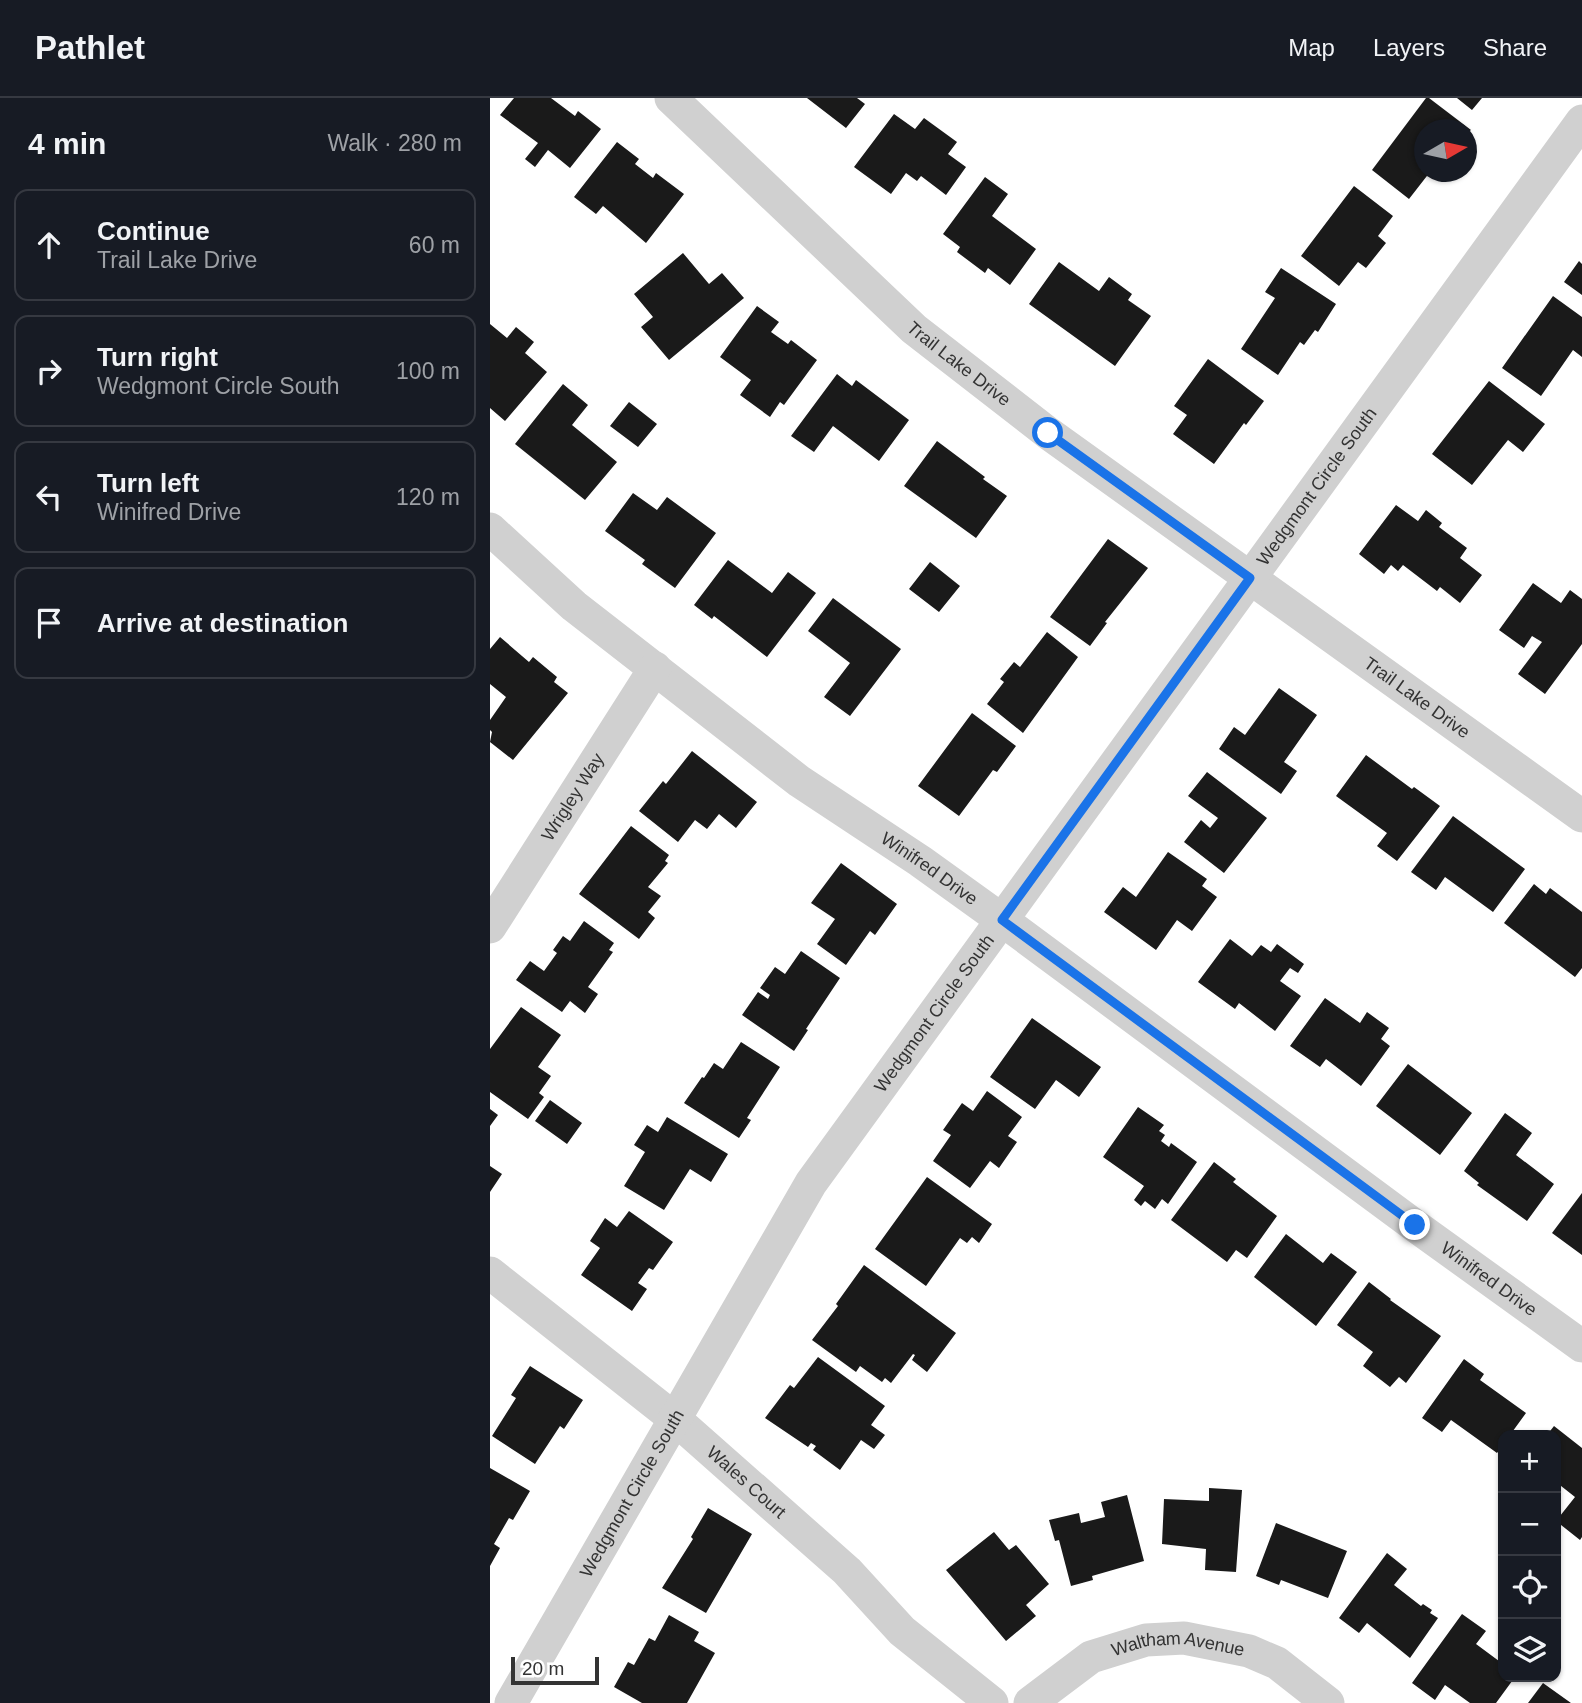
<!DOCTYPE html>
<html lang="en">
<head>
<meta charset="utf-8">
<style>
	body { margin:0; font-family:Helvetica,sans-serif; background:#20242c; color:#f1f3f6 }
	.controls { position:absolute; right:21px; bottom:21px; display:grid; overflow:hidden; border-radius:14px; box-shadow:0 2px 5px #0004 }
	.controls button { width:63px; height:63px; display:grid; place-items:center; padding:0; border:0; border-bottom:2px solid #363941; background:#171b24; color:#f1f3f6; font:35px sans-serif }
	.compass { position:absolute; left:924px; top:21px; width:63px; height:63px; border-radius:50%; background:#171b24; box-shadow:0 2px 5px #0004; rotate:81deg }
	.scale { position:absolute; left:21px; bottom:18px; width:88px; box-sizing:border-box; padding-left:7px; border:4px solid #333; border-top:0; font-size:19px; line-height:24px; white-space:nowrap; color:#333; -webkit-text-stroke:5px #fff; paint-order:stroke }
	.stop { position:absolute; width:21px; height:21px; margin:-16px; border:5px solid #1a73e8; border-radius:50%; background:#fff }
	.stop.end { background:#1a73e8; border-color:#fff; box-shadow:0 2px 7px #0008 }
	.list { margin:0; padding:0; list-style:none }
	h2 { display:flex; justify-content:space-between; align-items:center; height:91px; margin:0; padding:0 28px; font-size:30px }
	h2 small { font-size:23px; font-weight:400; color:#9ea1a6 }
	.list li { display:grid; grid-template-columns:46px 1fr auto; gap:21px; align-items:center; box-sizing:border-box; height:112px; margin:0 14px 14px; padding:0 14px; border:2px solid #363941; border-radius:14px }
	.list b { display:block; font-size:26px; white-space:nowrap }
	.list p { margin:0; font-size:23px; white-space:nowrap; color:#9ea1a6 }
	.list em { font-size:23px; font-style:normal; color:#9ea1a6 }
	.icon { flex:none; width:38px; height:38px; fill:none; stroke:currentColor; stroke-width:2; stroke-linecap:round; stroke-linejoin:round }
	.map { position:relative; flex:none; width:1092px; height:1605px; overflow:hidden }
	header { display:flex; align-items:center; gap:42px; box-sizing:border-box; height:98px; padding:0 35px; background:#171b24; border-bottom:2px solid #363941 }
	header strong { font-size:33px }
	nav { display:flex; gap:38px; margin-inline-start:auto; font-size:24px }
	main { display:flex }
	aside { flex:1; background:#171b24 }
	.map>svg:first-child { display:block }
	.building { fill:#1a1a1a }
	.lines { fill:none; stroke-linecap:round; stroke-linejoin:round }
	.minor { stroke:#d0d0d0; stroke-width:33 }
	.route { stroke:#1a73e8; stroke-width:9 }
	.labels { text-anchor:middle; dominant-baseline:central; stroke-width:7; stroke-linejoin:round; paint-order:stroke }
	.street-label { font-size:18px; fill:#333; stroke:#fff }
</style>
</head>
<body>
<header>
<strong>Pathlet</strong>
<nav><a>Map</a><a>Layers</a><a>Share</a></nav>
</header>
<main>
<aside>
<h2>4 min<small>Walk · 280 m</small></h2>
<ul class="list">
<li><svg class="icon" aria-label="ahead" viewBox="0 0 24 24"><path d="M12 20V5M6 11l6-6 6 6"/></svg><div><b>Continue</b><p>Trail Lake Drive</p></div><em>60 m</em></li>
<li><svg class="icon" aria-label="right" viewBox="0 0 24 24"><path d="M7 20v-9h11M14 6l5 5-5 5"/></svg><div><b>Turn right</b><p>Wedgmont Circle South</p></div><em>100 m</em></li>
<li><svg class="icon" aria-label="left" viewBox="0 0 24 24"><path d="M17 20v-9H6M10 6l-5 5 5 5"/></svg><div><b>Turn left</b><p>Winifred Drive</p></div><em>120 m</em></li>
<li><svg class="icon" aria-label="arrive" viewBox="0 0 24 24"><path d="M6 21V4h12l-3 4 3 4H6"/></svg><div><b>Arrive at destination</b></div></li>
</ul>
</aside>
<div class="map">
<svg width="1092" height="1605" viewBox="0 0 1092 1605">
	<rect width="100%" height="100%" fill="#fff"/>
	<path class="building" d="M 24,0 L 61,0 L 85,18 L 88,13 L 111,31 L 80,70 L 58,52 L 45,69 L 35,61 L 48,45 L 10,17 Z
		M 317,0 L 367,0 L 375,6 L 356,30 Z
		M 936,0 L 939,0 L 981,32 L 976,36 L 976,32 L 934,32 L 934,74 L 940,74 L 919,101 L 882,72 Z
		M 967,0 L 992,0 L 982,12 Z
		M 404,16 L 425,31 L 434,20 L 467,44 L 458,56 L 476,69 L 456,97 L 431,78 L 427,83 L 416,75 L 401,96 L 364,69 Z
		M 127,44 L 149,61 L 145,66 L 163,80 L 166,75 L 194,96 L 156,145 L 113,108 L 106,116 L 84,99 Z
		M 495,79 L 518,96 L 502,118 L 546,151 L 520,187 L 498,170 L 495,175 L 467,154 L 470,149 L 453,136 Z
		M 864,88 L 903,118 L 888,138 L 896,145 L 876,170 L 868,164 L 849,188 L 811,158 Z
		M 193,155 L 219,186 L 232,175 L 254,200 L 179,262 L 151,229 L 163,219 L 144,196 Z
		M 1089,163 L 1092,166 L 1092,197 L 1074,184 Z
		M 569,164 L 609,193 L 619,179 L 642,196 L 638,202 L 661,218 L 625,268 L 539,206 Z
		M 791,170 L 846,206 L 828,234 L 825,232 L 814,247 L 810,244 L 788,277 L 751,251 L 785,200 L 775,194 Z
		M 1063,198 L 1092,219 L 1092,259 L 1083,252 L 1051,298 L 1012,270 Z
		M 267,208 L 289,224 L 281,234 L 298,246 L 301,242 L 327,262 L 294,307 L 290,304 L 280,319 L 250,297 L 261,282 L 230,259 Z
		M 0,226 L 17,240 L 26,229 L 44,244 L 35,255 L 57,274 L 15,323 L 0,310 Z
		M 718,261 L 774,303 L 756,327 L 754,325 L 724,366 L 683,336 L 697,317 L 684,308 Z
		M 347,276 L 362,288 L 366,282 L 419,322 L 389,363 L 343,328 L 324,354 L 301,338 Z
		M 999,283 L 1055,326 L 1033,354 L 1018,342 L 982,387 L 942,356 Z
		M 73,286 L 98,307 L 82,327 L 127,364 L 95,402 L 25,346 Z
		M 139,304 L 167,326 L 148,349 L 120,328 Z
		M 447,343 L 495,379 L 493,381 L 517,398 L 486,440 L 414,388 Z
		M 143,395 L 167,412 L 177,399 L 226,435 L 185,490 L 152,466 L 155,462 L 115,433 Z
		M 906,407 L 928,423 L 936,412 L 952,425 L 949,429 L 977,450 L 970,460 L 992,477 L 970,505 L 950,489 L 947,493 L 913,467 L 908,473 L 901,467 L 894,476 L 869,456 Z
		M 618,441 L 658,470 L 615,524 L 617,525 L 600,548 L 560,519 Z
		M 238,462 L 282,495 L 298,474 L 326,495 L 277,559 L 224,518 L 222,521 L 204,507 Z
		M 440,464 L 470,488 L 449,514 L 419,491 Z
		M 1043,485 L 1071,505 L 1080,492 L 1092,501 L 1092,546 L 1055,596 L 1028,576 L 1052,544 L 1042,538 L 1034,550 L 1009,532 Z
		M 343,500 L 411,551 L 360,618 L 334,599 L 360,565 L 318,533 Z
		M 557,534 L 588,559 L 533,635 L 497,606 L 514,584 L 510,581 L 524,564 L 530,569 Z
		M 10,539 L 39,564 L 43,559 L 67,579 L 64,584 L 78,595 L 23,662 L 0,644 L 2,634 L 0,632 L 0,622 L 16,599 L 0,586 L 0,551 Z
		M 789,590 L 827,617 L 794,664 L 807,673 L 791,696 L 729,651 L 744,629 L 755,637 Z
		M 482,615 L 526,648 L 507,674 L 503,672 L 469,718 L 428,688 Z
		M 202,653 L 267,704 L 246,730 L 229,716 L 217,731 L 205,722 L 188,744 L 149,713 L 173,683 L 176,686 Z
		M 876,657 L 922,691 L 924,689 L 950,708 L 907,763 L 887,748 L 897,735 L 846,698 Z
		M 717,674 L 777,720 L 734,775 L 694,744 L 711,722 L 720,730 L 728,720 L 698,698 Z
		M 963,718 L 1035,771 L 1003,814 L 955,779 L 946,792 L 921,774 Z
		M 141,728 L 179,757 L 175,763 L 178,765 L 158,789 L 171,798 L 158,814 L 165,820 L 149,841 L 89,796 Z
		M 678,754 L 717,781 L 712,788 L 727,799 L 702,833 L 687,822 L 666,852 L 614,814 L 633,789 L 646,799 Z
		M 351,765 L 407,806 L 385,837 L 380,833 L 356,867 L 327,846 L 345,821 L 321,805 Z
		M 1044,786 L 1056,796 L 1060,790 L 1092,814 L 1092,870 L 1085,879 L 1014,825 Z
		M 94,823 L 124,845 L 119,852 L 123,854 L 98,889 L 108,896 L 95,915 L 80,903 L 72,914 L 26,882 L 40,863 L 54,873 L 67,855 L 63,852 L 73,838 L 80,843 Z
		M 740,841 L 762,858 L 771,847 L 781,854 L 787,846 L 814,866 L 808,875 L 800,870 L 790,883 L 811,898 L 785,933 L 749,905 L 745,911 L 708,884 Z
		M 311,853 L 350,880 L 316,931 L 318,932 L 304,953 L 252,917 L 268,894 L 278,901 L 280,897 L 270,890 L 285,869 L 295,876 Z
		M 835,900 L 870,925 L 877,914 L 899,930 L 891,941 L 900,948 L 871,988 L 836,961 L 830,969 L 800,948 Z
		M 31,909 L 71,937 L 48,969 L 61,978 L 49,995 L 54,999 L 38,1021 L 0,994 L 0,951 Z
		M 542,920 L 611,969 L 589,999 L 566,982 L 545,1011 L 500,979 Z
		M 251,944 L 290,969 L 257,1020 L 261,1022 L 249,1040 L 194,1005 L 212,979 L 214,980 L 224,965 L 233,971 Z
		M 918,966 L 982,1015 L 950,1057 L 886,1008 Z
		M 497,993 L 532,1019 L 518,1038 L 527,1044 L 509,1070 L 500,1063 L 480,1090 L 443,1063 L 461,1037 L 453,1032 L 472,1005 L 483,1013 Z
		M 60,1002 L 92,1025 L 77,1046 L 45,1023 Z
		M 648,1009 L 674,1027 L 669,1033 L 675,1037 L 671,1043 L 679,1049 L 681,1045 L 707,1064 L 678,1106 L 672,1101 L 665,1111 L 655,1103 L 651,1108 L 644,1102 L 654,1088 L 613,1059 Z
		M 0,1011 L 8,1017 L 0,1028 Z
		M 1015,1015 L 1042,1035 L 1026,1057 L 1064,1086 L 1037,1123 L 987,1087 L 989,1085 L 974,1073 Z
		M 177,1019 L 238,1056 L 221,1084 L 200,1071 L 174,1112 L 134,1088 L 155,1054 L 144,1047 L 157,1027 L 168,1034 Z
		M 724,1064 L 746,1081 L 743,1084 L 787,1118 L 757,1160 L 746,1152 L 737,1164 L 681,1122 Z
		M 0,1068 L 12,1076 L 0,1094 Z
		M 437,1079 L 502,1126 L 489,1145 L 482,1139 L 477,1145 L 470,1140 L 436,1188 L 385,1151 Z
		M 1092,1095 L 1092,1157 L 1062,1135 Z
		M 139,1113 L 183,1144 L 163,1172 L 159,1170 L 148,1185 L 157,1191 L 142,1213 L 91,1177 L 110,1150 L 100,1143 L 115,1120 L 127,1129 Z
		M 796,1136 L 833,1165 L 841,1155 L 867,1174 L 826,1228 L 764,1179 Z
		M 374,1167 L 466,1235 L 437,1274 L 422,1262 L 425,1257 L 423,1256 L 401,1285 L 395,1280 L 392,1284 L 370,1268 L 366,1274 L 322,1242 L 348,1208 L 346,1206 Z
		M 879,1184 L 901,1201 L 900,1202 L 951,1238 L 916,1285 L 909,1279 L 900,1289 L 873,1268 L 883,1254 L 847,1227 Z
		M 328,1259 L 395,1308 L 381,1327 L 395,1337 L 384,1351 L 371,1342 L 350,1372 L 323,1352 L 326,1348 L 321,1345 L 318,1349 L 275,1320 L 300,1287 L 304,1290 Z
		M 974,1261 L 994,1276 L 990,1282 L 1036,1315 L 1020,1337 L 1013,1337 L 1013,1347 L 1007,1355 L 961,1322 L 952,1334 L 932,1320 Z
		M 40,1268 L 93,1302 L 74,1331 L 70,1328 L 45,1366 L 2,1338 L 26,1300 L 21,1297 Z
		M 1064,1328 L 1092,1350 L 1092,1439 L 1090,1442 L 1066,1423 L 1085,1399 L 1066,1384 L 1066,1337 L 1057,1337 Z
		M 0,1370 L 40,1393 L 23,1422 L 19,1420 L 4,1446 L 10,1450 L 0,1468 Z
		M 719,1390 L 752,1392 L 746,1474 L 715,1472 L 716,1451 L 672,1446 L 674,1401 L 719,1403 Z
		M 637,1397 L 654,1463 L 602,1478 L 603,1482 L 581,1488 L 569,1442 L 565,1443 L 559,1422 L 589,1415 L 591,1425 L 615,1419 L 611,1404 Z
		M 218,1410 L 262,1436 L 216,1515 L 172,1490 L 203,1441 L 201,1439 Z
		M 786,1425 L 857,1453 L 838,1500 L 791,1482 L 789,1487 L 766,1478 Z
		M 504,1434 L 519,1452 L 526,1447 L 559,1486 L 536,1507 L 546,1518 L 516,1543 L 456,1472 Z
		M 897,1455 L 917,1471 L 904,1487 L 931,1508 L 933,1506 L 942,1512 L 940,1515 L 948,1520 L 920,1560 L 877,1525 L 869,1535 L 849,1520 Z
		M 972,1516 L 996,1533 L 986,1546 L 1013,1566 L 1013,1579 L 1025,1579 L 1006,1605 L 980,1605 L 955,1587 L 945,1602 L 922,1585 Z
		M 179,1517 L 209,1534 L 204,1543 L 225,1555 L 197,1605 L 152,1605 L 124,1589 L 138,1564 L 144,1567 L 159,1540 L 165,1543 Z
		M 1053,1585 L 1081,1605 L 1038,1605 Z"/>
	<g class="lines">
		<g class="minor">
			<path id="s1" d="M 181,0 L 424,231 L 558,335 L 1092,718"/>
			<path id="s2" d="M 0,431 L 84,508 L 309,683 L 430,763 L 512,822 L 924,1127 L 1092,1248"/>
			<path id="s3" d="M 0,829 L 165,570"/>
			<path id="s4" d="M 0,1175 L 185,1321 L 357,1473 L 412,1533 L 502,1605"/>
			<path id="s5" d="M 21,1605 L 321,1085 L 1092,23"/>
			<path id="s6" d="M 540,1605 L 601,1559 L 656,1542 L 694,1540 L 759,1553 L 787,1565 L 838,1605"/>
		</g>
	</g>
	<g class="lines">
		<path class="route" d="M 558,335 L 760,480 L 512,822 L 925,1127"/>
	</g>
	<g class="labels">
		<g class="street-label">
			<text stroke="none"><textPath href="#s1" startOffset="392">Trail Lake Drive</textPath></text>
			<text stroke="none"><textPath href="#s5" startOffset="1461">Wedgmont Circle South</textPath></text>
			<text stroke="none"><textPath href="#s1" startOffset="959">Trail Lake Drive</textPath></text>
			<text stroke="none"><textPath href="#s3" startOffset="154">Wrigley Way</textPath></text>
			<text stroke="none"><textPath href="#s2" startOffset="556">Winifred Drive</textPath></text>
			<text stroke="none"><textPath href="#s5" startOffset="810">Wedgmont Circle South</textPath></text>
			<text stroke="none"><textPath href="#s2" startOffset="1250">Winifred Drive</textPath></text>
			<text stroke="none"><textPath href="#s4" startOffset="331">Wales Court</textPath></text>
			<text stroke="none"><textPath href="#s5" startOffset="242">Wedgmont Circle South</textPath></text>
			<text stroke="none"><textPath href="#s6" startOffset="166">Waltham Avenue</textPath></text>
		</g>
	</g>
</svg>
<div class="controls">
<button>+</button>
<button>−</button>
<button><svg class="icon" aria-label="locate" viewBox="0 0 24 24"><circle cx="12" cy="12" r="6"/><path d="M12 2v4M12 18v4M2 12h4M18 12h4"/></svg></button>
<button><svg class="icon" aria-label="layers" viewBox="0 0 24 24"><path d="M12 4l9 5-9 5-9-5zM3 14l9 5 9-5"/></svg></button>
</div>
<svg class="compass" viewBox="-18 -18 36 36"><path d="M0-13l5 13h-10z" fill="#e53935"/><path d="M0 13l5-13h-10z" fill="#9ea1a6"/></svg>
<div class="scale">20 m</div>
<div class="stop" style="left:558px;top:335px"></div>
<div class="stop end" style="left:925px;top:1127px"></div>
</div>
</main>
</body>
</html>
